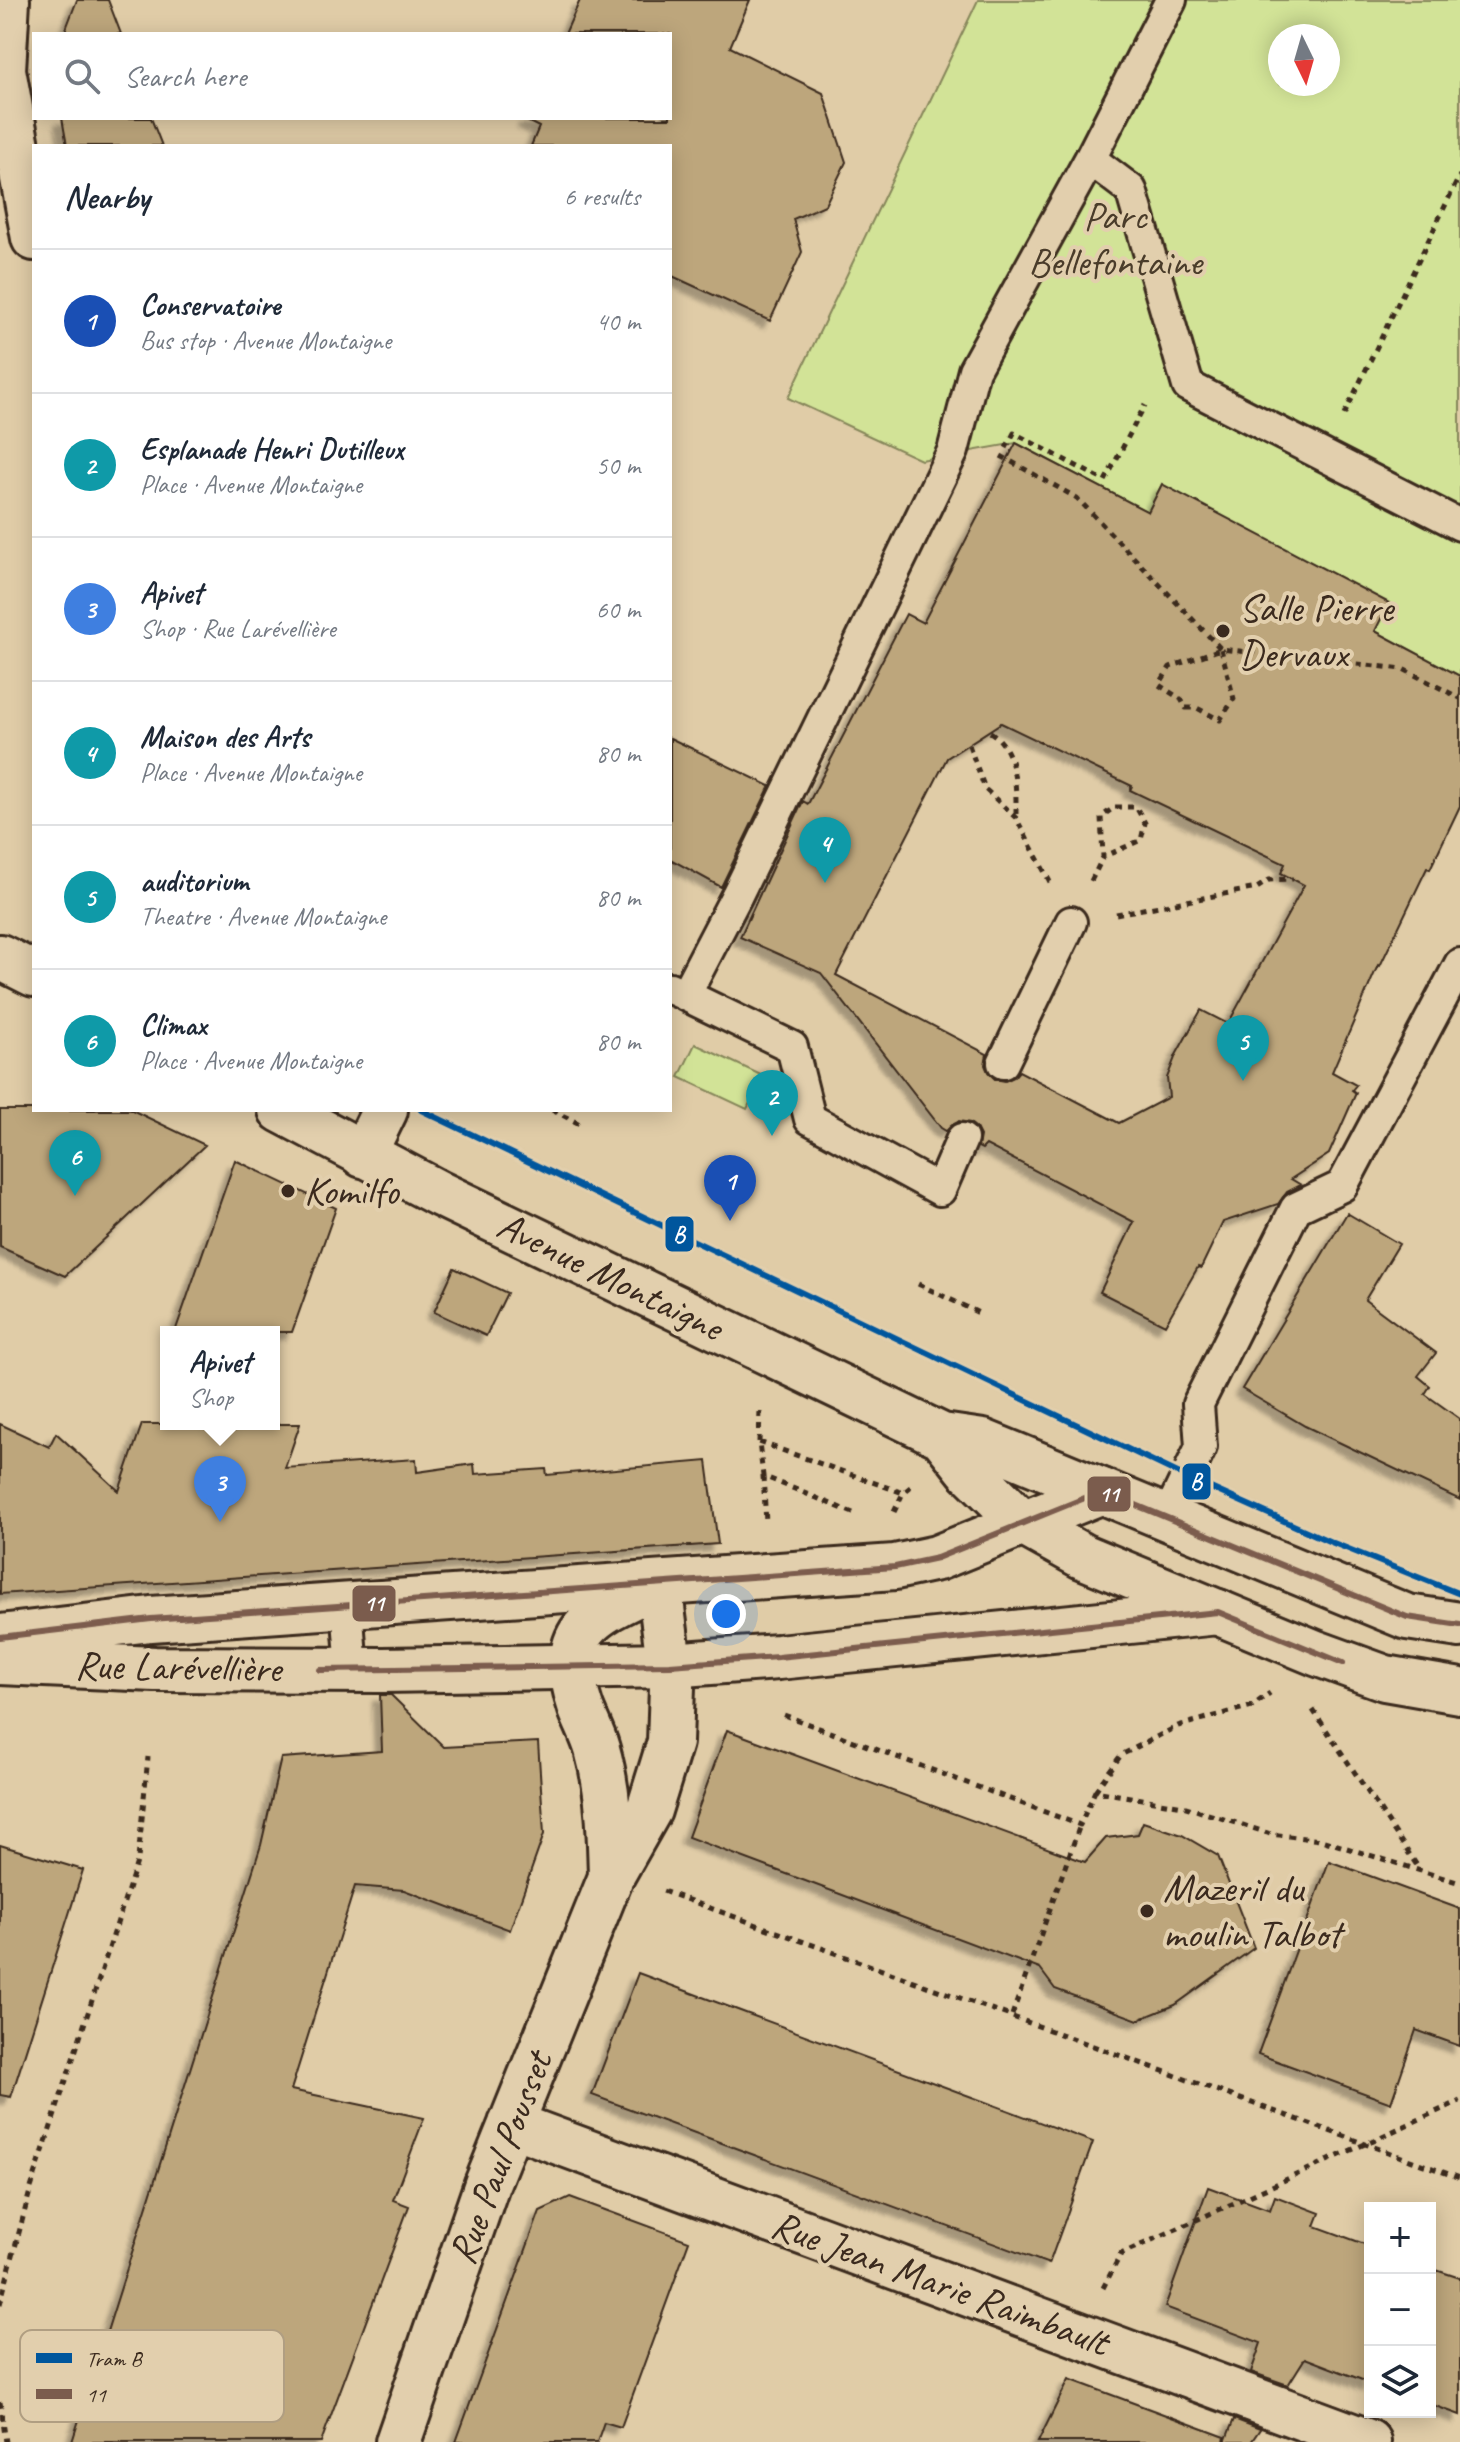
<!DOCTYPE html>
<html lang="en">
<head>
<meta charset="utf-8">
<style>
	body { margin:0; font-family:Caveat,sans-serif; background:#f6f6f7; color:#1f2937 }
	.controls { position:absolute; right:24px; bottom:24px; display:grid; overflow:hidden; border-radius:0px; box-shadow:0 4px 20px #0003 }
	.controls button { width:72px; height:72px; display:grid; place-items:center; padding:0; border:0; border-bottom:2px solid #e0e1e3; background:#fff; color:#1f2937; font:40px sans-serif }
	.compass { position:absolute; left:1268px; top:24px; width:72px; height:72px; border-radius:50%; background:#fff; box-shadow:0 4px 20px #0003; rotate:175deg }
	.you { position:absolute; left:726px; top:1614px; width:28px; height:28px; margin:-20px; border:6px solid #fff; border-radius:50%; background:#1a73e8; box-shadow:0 0 0 12px #1a73e833 }
	.badge { display:grid; place-items:center; width:52px; height:52px; border-radius:50%; background:#2563eb; color:#fff; font-size:26px; font-weight:700 }
	.pin { position:absolute; translate:-50% -66px; filter:drop-shadow(0 2px 4px #0008) }
	.pin::after { content:''; position:absolute; top:42px; width:28px; height:24px; background:inherit; clip-path:polygon(0 0,100% 0,50% 100%) }
	.popup { position:absolute; left:160px; top:1326px; width:120px; height:104px; box-sizing:border-box; display:grid; place-content:center; border-radius:0px; background:#fff; filter:drop-shadow(0 2px 6px #0005); font-size:26px; white-space:nowrap; color:#747a83 }
	.popup b { font-size:30px; color:#1f2937 }
	.popup::after { content:''; position:absolute; left:50%; top:100%; margin-left:-16px; border:16px solid transparent; border-top-color:#fff }
	.list { margin:0; padding:0; list-style:none }
	h2 { display:flex; justify-content:space-between; align-items:center; height:104px; margin:0; padding:0 32px; font-size:34px }
	h2 small { font-size:26px; font-weight:400; color:#747a83 }
	.list li { display:grid; grid-template-columns:52px 1fr auto; gap:24px; align-items:center; box-sizing:border-box; height:144px; padding:0 32px; border-top:2px solid #e0e1e3 }
	.list b { display:block; font-size:30px; white-space:nowrap }
	.list p { margin:0; font-size:26px; white-space:nowrap; color:#747a83 }
	.list em { font-size:26px; font-style:normal; color:#747a83 }
	.icon { flex:none; width:44px; height:44px; fill:none; stroke:currentColor; stroke-width:2; stroke-linecap:round; stroke-linejoin:round }
	.map { position:relative; flex:none; width:1460px; height:2442px; overflow:hidden }
	.search { position:absolute; background:#fff; box-shadow:0 4px 20px #0003; left:32px; top:32px; width:640px; height:88px; display:flex; align-items:center; gap:20px; box-sizing:border-box; padding:0 28px; border-radius:0px; color:#747a83; font-size:30px }
	.panel { position:absolute; background:#fff; box-shadow:0 4px 20px #0003; left:32px; top:144px; width:640px; height:968px; border-radius:0px }
	.map>svg:first-child { display:block }
	.green { fill:#d2e397; stroke:#86865a; stroke-width:2; fill-rule:evenodd }
	.building { fill:#bda67c; stroke:#3b2a1e; stroke-width:2; fill-rule:evenodd; filter:url(#shadow) }
	.lines { fill:none; stroke-linecap:round; stroke-linejoin:round }
	.service-casing { stroke:#3b2a1e; stroke-width:36 }
	.minor-casing { stroke:#3b2a1e; stroke-width:50 }
	.tertiary-casing { stroke:#3b2a1e; stroke-width:50 }
	.secondary-casing { stroke:#3b2a1e; stroke-width:50 }
	.path { stroke:#3b2a1e; stroke-width:5; stroke-dasharray:6 6; stroke-linecap:butt }
	.service { stroke:#e2cfad; stroke-width:30 }
	.minor { stroke:#e2cfad; stroke-width:44 }
	.tertiary { stroke:#e2cfad; stroke-width:44 }
	.secondary { stroke:#e2cfad; stroke-width:44 }
	.bus-1-casing { stroke:#e2cfad; stroke-width:12 }
	.bus-1 { stroke:#7b5c4d; stroke-width:6 }
	.tram-1-casing { stroke:#e2cfad; stroke-width:12 }
	.tram-1 { stroke:#00569d; stroke-width:6 }
	.poi-dot { fill:#3b2a1e; stroke:#e2cfad; stroke-width:3 }
	.labels { text-anchor:middle; dominant-baseline:central; stroke-width:8; stroke-linejoin:round; paint-order:stroke }
	.park-label { font-size:40px; fill:#4a3c2a; stroke:#e2cfad }
	.poi-label { font-size:40px; fill:#3b2a1e; stroke:#e2cfad; text-anchor:start }
	.street-label { font-size:40px; fill:#3b2a1e; stroke:#e2cfad }
	.key { fill:#e2cfad; stroke:#b09e82; stroke-width:2 }
	.key-label { font-size:22px; fill:#3b2a1e }
	.line-badge { stroke:#e2cfad; stroke-width:3 }
	.badge-label { font-size:22px; text-anchor:middle; font-weight:bold; fill:#fff }
</style>
</head>
<body>
<div class="map">
<svg width="1460" height="2442" viewBox="0 0 1460 2442">
	<defs>
		<filter id="shadow"><feDropShadow dx="-7" dy="7" stdDeviation="2" flood-color="#0004"/></filter>
	</defs>
	<rect width="100%" height="100%" fill="#e0cca7"/>
	<filter id="ink" filterUnits="userSpaceOnUse"><feTurbulence type="fractalNoise" baseFrequency=".0125" numOctaves="2"/><feDisplacementMap in="SourceGraphic" scale="16" xChannelSelector="R" yChannelSelector="G"/><feConvolveMatrix kernelMatrix="1 2 1 2 8 2 1 2 1" color-interpolation-filters="sRGB"/></filter>
	<g filter="url(#ink)">
		<path class="green" d="M 978,0 L 1460,0 L 1460,676 L 1375,631 L 1162,484 L 1148,512 L 1016,443 L 921,460 L 788,398 ZM 1280,36 L 1328,36 L 1328,84 L 1280,84 Z
			M 695,1044 L 763,1076 L 747,1109 L 679,1077 Z"/>
		<path class="building" d="M 77,0 L 108,0 L 121,34 L 64,34 Z
			M 580,0 L 750,0 L 730,47 L 823,93 L 846,162 L 825,205 L 793,219 L 802,252 L 770,321 L 670,275 L 670,146 L 531,146 L 539,127 L 525,120 L 526,118 L 670,118 L 670,34 L 565,34 Z
			M 62,118 L 151,118 L 162,146 L 67,146 Z
			M 1016,443 L 1148,512 L 1162,484 L 1389,603 L 1375,631 L 1460,676 L 1460,806 L 1430,869 L 1427,868 L 1380,966 L 1378,965 L 1332,1072 L 1356,1085 L 1352,1090 L 1356,1093 L 1329,1154 L 1291,1179 L 1301,1185 L 1287,1192 L 1278,1204 L 1223,1222 L 1201,1268 L 1198,1267 L 1165,1325 L 1100,1292 L 1134,1222 L 986,1145 L 982,1149 L 978,1147 L 980,1136 L 976,1128 L 970,1123 L 959,1121 L 946,1131 L 941,1128 L 821,973 L 740,937 L 803,801 L 808,804 L 906,614 L 923,623 ZM 1001,723 L 1132,786 L 1130,790 L 1285,864 L 1281,873 L 1304,885 L 1228,1024 L 1201,1010 L 1176,1055 L 1167,1078 L 1169,1097 L 1119,1123 L 1019,1071 L 1014,1077 L 1005,1081 L 995,1079 L 988,1072 L 985,1065 L 987,1054 L 836,975 L 947,758 Z
			M 670,738 L 770,786 L 721,887 L 670,859 Z
			M 0,1110 L 132,1110 L 205,1145 L 65,1276 L 0,1247 Z
			M 235,1160 L 336,1208 L 292,1332 L 175,1332 Z
			M 1347,1213 L 1399,1244 L 1365,1300 L 1436,1353 L 1418,1376 L 1430,1386 L 1425,1394 L 1460,1419 L 1460,1500 L 1305,1426 L 1242,1389 Z
			M 454,1268 L 507,1293 L 486,1336 L 434,1312 Z
			M 0,1424 L 49,1447 L 56,1433 L 119,1491 L 142,1424 L 300,1424 L 285,1468 L 416,1459 L 417,1472 L 474,1464 L 475,1474 L 546,1469 L 547,1475 L 707,1461 L 718,1544 L 0,1594 Z
			M 380,1695 L 391,1695 L 444,1747 L 538,1742 L 544,1834 L 510,1930 L 404,1890 L 355,1886 L 291,2090 L 424,2118 L 393,2200 L 409,2206 L 321,2442 L 72,2442 L 261,1845 L 281,1758 L 382,1751 Z
			M 727,1730 L 1085,1862 L 1106,1838 L 1138,1834 L 1143,1822 L 1182,1835 L 1218,1856 L 1254,1948 L 1175,2005 L 1138,2020 L 1055,1989 L 1040,1969 L 688,1837 Z
			M 0,1845 L 83,1870 L 11,2097 L 0,2095 Z
			M 1329,1861 L 1460,1909 L 1460,2046 L 1416,2030 L 1391,2103 L 1258,2054 Z
			M 638,1973 L 1093,2142 L 1049,2264 L 592,2095 Z
			M 1208,2187 L 1270,2210 L 1275,2196 L 1320,2213 L 1315,2226 L 1370,2246 L 1370,2383 L 1305,2358 L 1288,2385 L 1251,2372 L 1261,2343 L 1165,2307 Z
			M 570,2197 L 689,2241 L 621,2427 L 604,2422 L 597,2442 L 456,2442 L 540,2211 Z
			M 1430,2268 L 1460,2278 L 1460,2415 L 1430,2404 Z
			M 1069,2379 L 1225,2437 L 1224,2442 L 1038,2442 Z
			M 1234,2419 L 1260,2429 L 1251,2442 L 1225,2442 Z"/>
		<g class="lines">
			<defs>
				<path id="service" d="M 1090,159 L 1131,190 L 1188,386 L 1460,525
					M 670,988 L 685,995 L 737,895 L 953,451 L 974,370 L 1090,159 L 1171,0
					M 685,995 L 792,1047 L 810,1119 L 940,1190 L 962,1139
					M 1003,1063 L 1071,922
					M 1167,1518 L 1201,1447 L 1198,1404 L 1296,1208 L 1342,1186 L 1460,964
					M 347,1606 L 352,1670"/>
				<path id="minor" d="M 7,0 L 3,70 L 34,238
					M 363,1155 L 385,1110
					M 511,2124 L 1368,2442
					M 398,2442 L 487,2184 L 611,1877 L 649,1810 L 670,1742 L 672,1687 L 659,1584 C 594,1614 554,1627 581,1709 C 586,1722 593,1735 597,1749 C 609,1791 610,1834 611,1877"/>
				<path id="tertiary" d="M 0,1637 L 151,1619 L 895,1567 L 937,1558 L 1102,1491
					M 0,1662 L 155,1669 L 383,1670 L 670,1665 L 778,1657 L 1218,1612"/>
				<path id="secondary" d="M 0,957 L 34,974
					M 281,1110 L 440,1194 L 942,1436 L 983,1442 L 1407,1617 L 1460,1625
					M 942,1436 L 968,1469 L 1023,1523 L 1082,1556 L 1316,1653 L 1385,1678 L 1460,1691"/>
			</defs>
			<use href="#service" class="service-casing"/>
			<use href="#minor" class="minor-casing"/>
			<use href="#tertiary" class="tertiary-casing"/>
			<use href="#secondary" class="secondary-casing"/>
			<path class="path" d="M 1344,415 L 1460,175
				M 1006,448 L 1014,433 L 1105,481 L 1145,405
				M 1001,456 L 1077,498 L 1221,649 L 1403,669 L 1460,698
				M 1221,649 L 1234,699 L 1220,720 L 1197,708 L 1186,708 L 1181,699 L 1159,685 L 1170,667 Z
				M 990,732 C 1018,749 1016,790 1016,818
				M 969,745 L 985,789 L 1016,818 L 1050,882
				M 1115,807 L 1136,807 L 1145,823 L 1141,840 L 1103,857 L 1101,817 Z
				M 1091,881 L 1103,857
				M 1116,914 L 1257,888 L 1269,880 L 1293,879
				M 552,1110 L 580,1124
				M 918,1284 L 983,1315
				M 759,1442 L 760,1410
				M 763,1476 L 766,1522
				M 894,1512 L 903,1493
				M 853,1513 L 763,1476 L 759,1442 L 903,1493 L 914,1484
				M 1313,1710 L 1420,1870
				M 784,1715 L 1080,1825 L 1095,1791 L 1183,1806 L 1271,1834 L 1321,1840 L 1460,1883
				M 1095,1791 L 1121,1755 L 1178,1726 L 1252,1706 L 1270,1693
				M 663,1891 L 1460,2178
				M 1012,2015 L 1080,1825
				M 1103,2288 L 1121,2254 L 1460,2101
				M 0,2304 L 30,2191 L 138,1859 L 148,1757
				M 0,2402 L 6,2442"/>
			<use href="#service" class="service"/>
			<use href="#minor" class="minor"/>
			<use href="#tertiary" class="tertiary"/>
			<use href="#secondary" class="secondary"/>
			<defs>
				<path id="bus-1" d="M 0,1637 L 151,1619 L 895,1567 L 937,1558 L 1102,1491 L 1407,1617 L 1460,1625
					M 320,1670 L 670,1665 L 778,1657 L 1218,1612 L 1343,1663"/>
			</defs>
			<use href="#bus-1" class="bus-1-casing"/>
			<use href="#bus-1" class="bus-1"/>
			<defs>
				<path id="tram-1" d="M 421,1110 L 1186,1477 L 1331,1542 L 1460,1594"/>
			</defs>
			<use href="#tram-1" class="tram-1-casing"/>
			<use href="#tram-1" class="tram-1"/>
		</g>
	</g>
	<g class="poi-dot">
		<circle cx="1223" cy="631" r="8"/>
		<circle cx="288" cy="1191" r="8"/>
		<circle cx="1147" cy="1911" r="8"/>
	</g>
	<g class="labels">
		<g class="park-label">
			<text x="1115" y="216">Parc<tspan x="1115" dy="46">Bellefontaine</tspan></text>
		</g>
		<g class="poi-label">
			<text x="1239" y="608">Salle Pierre<tspan x="1239" dy="46">Dervaux</tspan></text>
			<text x="304" y="1191">Komilfo</text>
			<text x="1163" y="1888">Mazeril du<tspan x="1163" dy="46">moulin Talbot</tspan></text>
		</g>
		<g class="street-label">
			<text transform="translate(610 1276) rotate(26)">Avenue Montaigne</text>
			<text transform="translate(178 1667) rotate(1)">Rue Larévellière</text>
			<text transform="translate(500 2158) rotate(-69)">Rue Paul Pousset</text>
			<text transform="translate(940 2283) rotate(20)">Rue Jean Marie Raimbault</text>
		</g>
	</g>
	<rect x="20" y="2330" width="264" height="92" rx="12" class="key"/>
	<rect x="36" y="2353" width="36" height="10" fill="#00569d"/>
	<rect x="36" y="2389" width="36" height="10" fill="#7b5c4d"/>
	<g class="key-label">
		<text x="86" y="2366">Tram B</text>
		<text x="86" y="2402">11</text>
	</g>
	<g class="line-badge">
		<rect x="664" y="1215" width="31" height="38" rx="8" fill="#00569d"/>
		<rect x="1181" y="1462" width="31" height="39" rx="8" fill="#00569d"/>
		<rect x="1086" y="1475" width="46" height="38" rx="8" fill="#7b5c4d"/>
		<rect x="351" y="1584" width="46" height="39" rx="8" fill="#7b5c4d"/>
	</g>
	<g class="badge-label">
		<text x="679" y="1242">B</text>
		<text x="1196" y="1489">B</text>
		<text x="1109" y="1502">11</text>
		<text x="374" y="1611">11</text>
	</g>
</svg>
<div class="controls">
<button>+</button>
<button>−</button>
<button><svg class="icon" aria-label="layers" viewBox="0 0 24 24"><path d="M12 4l9 5-9 5-9-5zM3 14l9 5 9-5"/></svg></button>
</div>
<svg class="compass" viewBox="-18 -18 36 36"><path d="M0-13l5 13h-10z" fill="#e53935"/><path d="M0 13l5-13h-10z" fill="#747a83"/></svg>
<div class="you"></div>
<div class="pin badge" style="left:730px;top:1221px;background:#1a4fb4">1</div>
<div class="pin badge" style="left:772px;top:1136px;background:#0f9aa8">2</div>
<div class="pin badge" style="left:220px;top:1522px;background:#3f7fe0">3</div>
<div class="popup"><b>Apivet</b>Shop</div>
<div class="pin badge" style="left:825px;top:883px;background:#0f9aa8">4</div>
<div class="pin badge" style="left:1243px;top:1081px;background:#0f9aa8">5</div>
<div class="pin badge" style="left:75px;top:1196px;background:#0f9aa8">6</div>
<div class="search"><svg class="icon" aria-label="search" viewBox="0 0 24 24"><circle cx="10" cy="10" r="6"/><path d="M15 15l6 6"/></svg>Search here</div>
<section class="panel">
<h2>Nearby<small>6 results</small></h2>
<ul class="list">
<li><span class="badge" style="background:#1a4fb4">1</span><div><b>Conservatoire</b><p>Bus stop · Avenue Montaigne</p></div><em>40 m</em></li>
<li><span class="badge" style="background:#0f9aa8">2</span><div><b>Esplanade Henri Dutilleux</b><p>Place · Avenue Montaigne</p></div><em>50 m</em></li>
<li><span class="badge" style="background:#3f7fe0">3</span><div><b>Apivet</b><p>Shop · Rue Larévellière</p></div><em>60 m</em></li>
<li><span class="badge" style="background:#0f9aa8">4</span><div><b>Maison des Arts</b><p>Place · Avenue Montaigne</p></div><em>80 m</em></li>
<li><span class="badge" style="background:#0f9aa8">5</span><div><b>auditorium</b><p>Theatre · Avenue Montaigne</p></div><em>80 m</em></li>
<li><span class="badge" style="background:#0f9aa8">6</span><div><b>Climax</b><p>Place · Avenue Montaigne</p></div><em>80 m</em></li>
</ul>
</section>
</div>
</body>
</html>
